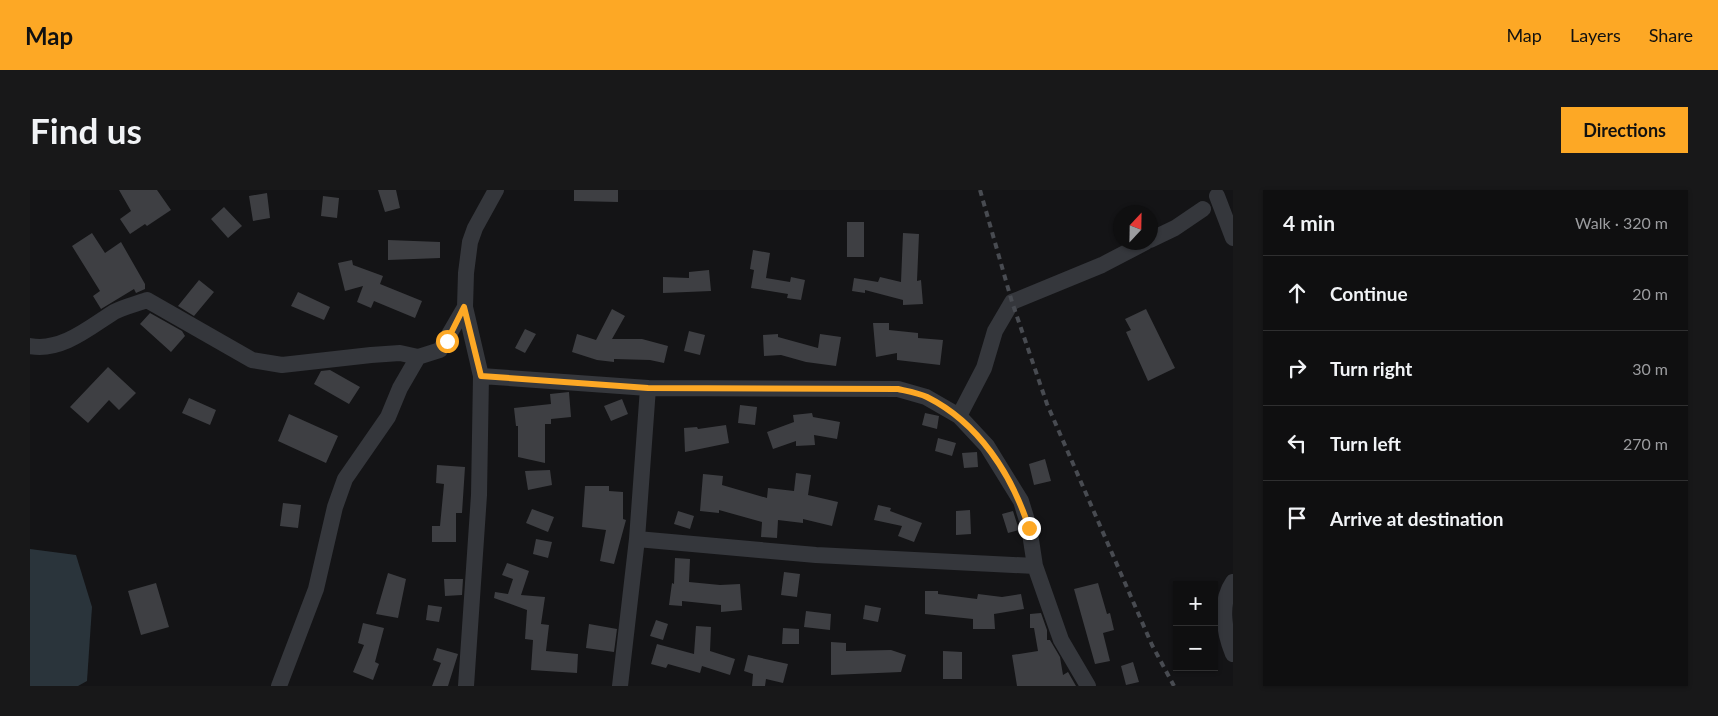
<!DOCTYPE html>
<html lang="en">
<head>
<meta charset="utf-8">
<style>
	body { margin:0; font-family:Lato,sans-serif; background:#181819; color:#f1f3f6 }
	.controls { position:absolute; right:15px; bottom:15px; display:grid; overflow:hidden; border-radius:0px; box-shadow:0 1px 4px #0004 }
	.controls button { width:45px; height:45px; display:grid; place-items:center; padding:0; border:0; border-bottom:1px solid #2f2f30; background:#0f0f10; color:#f1f3f6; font:25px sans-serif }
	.compass { position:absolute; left:1083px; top:15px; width:45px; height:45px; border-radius:50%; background:#0f0f10; box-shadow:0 1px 4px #0004; rotate:22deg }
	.stop { position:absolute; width:15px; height:15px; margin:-11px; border:4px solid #fda825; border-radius:50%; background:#fff }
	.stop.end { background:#fda825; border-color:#fff; box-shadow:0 1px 5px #0008 }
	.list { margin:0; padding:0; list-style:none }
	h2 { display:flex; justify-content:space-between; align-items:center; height:65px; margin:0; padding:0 20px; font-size:21px }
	h2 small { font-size:16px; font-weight:400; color:#9b9c9f }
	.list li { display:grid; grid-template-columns:32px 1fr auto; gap:15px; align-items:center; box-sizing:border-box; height:75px; padding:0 20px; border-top:1px solid #2f2f30 }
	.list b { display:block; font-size:19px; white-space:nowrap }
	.list em { font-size:16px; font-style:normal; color:#9b9c9f }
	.icon { flex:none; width:28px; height:28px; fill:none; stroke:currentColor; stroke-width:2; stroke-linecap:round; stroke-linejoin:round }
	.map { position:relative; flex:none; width:1203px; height:496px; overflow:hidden; border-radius:0px }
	header { display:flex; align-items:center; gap:30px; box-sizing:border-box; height:70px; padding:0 25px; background:#fda825; color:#111 }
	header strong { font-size:24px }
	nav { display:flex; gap:28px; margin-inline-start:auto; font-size:18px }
	.intro { display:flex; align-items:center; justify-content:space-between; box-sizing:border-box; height:120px; padding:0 30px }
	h1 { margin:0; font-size:35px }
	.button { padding:12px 22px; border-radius:0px; background:#fda825; color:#111; font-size:18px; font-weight:700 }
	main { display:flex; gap:30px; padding:0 30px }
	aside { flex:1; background:#0f0f10; border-radius:0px; box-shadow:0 1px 4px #0004 }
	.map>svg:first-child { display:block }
	.water { fill:#2a343b }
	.building { fill:#3e3f43 }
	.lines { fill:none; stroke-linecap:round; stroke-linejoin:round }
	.minor { stroke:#35373c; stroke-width:16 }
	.rail { stroke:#484b51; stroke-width:4; stroke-dasharray:6 5; stroke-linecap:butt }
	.route { stroke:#fda825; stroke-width:6 }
</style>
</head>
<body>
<header>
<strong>Map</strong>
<nav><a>Map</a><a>Layers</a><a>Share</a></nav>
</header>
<div class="intro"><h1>Find us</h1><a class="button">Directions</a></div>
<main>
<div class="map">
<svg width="1203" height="496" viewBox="0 0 1203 496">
	<rect width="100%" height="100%" fill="#141416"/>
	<path class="water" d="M 0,359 L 46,365 L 62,417 L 57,491 L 48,496 L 0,496 Z"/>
	<path class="building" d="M 89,0 L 127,0 L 141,20 L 117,36 L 115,34 L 100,44 L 90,29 L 101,21 Z
		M 348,0 L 366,0 L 370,18 L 355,22 Z
		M 544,0 L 588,0 L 588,12 L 544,11 Z
		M 237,3 L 240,28 L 223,31 L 219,6 Z
		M 293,6 L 309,8 L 307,28 L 291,26 Z
		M 194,17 L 212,36 L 198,48 L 181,29 Z
		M 817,32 L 834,32 L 834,67 L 817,67 Z
		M 62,43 L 75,63 L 91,52 L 115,94 L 115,99 L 106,103 L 104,99 L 71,119 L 63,106 L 70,101 L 42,56 Z
		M 873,43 L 889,44 L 887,91 L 891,90 L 893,114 L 873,115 L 873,110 L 835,100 L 835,103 L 822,101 L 824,88 L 848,92 L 850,87 L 871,92 Z
		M 358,50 L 410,52 L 410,68 L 358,70 Z
		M 723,60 L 740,63 L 736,88 L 760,92 L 761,87 L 775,90 L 771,110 L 757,108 L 758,104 L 721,98 L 724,80 L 720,79 Z
		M 322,70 L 323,75 L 353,86 L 350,94 L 392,111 L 385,128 L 344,111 L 341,118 L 327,112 L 333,96 L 315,101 L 308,73 Z
		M 679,80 L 681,101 L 633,103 L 633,87 L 659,88 L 659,82 Z
		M 169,90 L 184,102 L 164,126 L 148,116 Z
		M 268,102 L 300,117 L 294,130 L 261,116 Z
		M 582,119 L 595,126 L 582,149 L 612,149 L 638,156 L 634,173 L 620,170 L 584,169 L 584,172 L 567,170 L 542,162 L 547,144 L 566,150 Z
		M 1116,119 L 1145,178 L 1118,191 L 1096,142 L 1101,140 L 1095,129 Z
		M 120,123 L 152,141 L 155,146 L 141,162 L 110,134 Z
		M 843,133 L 859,133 L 859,140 L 888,143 L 888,148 L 913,150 L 910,175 L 867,170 L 867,163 L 846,167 Z
		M 495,139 L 506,144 L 495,163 L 485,158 Z
		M 659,141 L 675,145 L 670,165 L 654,161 Z
		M 748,144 L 748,147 L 788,158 L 790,144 L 811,147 L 806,176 L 776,172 L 751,165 L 734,166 L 733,145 Z
		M 78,177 L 106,203 L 89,220 L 79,210 L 58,233 L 40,217 Z
		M 300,180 L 330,197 L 319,214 L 284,194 L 291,181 Z
		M 539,202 L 541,227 L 521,229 L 521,234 L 515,234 L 515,273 L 488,267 L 488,236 L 486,236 L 484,218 L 521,214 L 520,204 Z
		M 159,208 L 186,220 L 180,235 L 152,223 Z
		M 592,209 L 598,224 L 581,231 L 574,216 Z
		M 710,215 L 727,217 L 725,235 L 708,233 Z
		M 782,223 L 783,227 L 810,232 L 807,249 L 784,245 L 785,255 L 766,256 L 766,251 L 743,259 L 737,242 L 764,232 L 763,225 Z
		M 895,223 L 909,226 L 907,239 L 892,235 Z
		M 259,224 L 308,246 L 296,273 L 248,251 Z
		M 696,235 L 699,253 L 655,262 L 654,238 L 667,237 L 668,239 Z
		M 908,248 L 926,253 L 922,266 L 905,261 Z
		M 947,262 L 948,277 L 934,278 L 932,263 Z
		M 1015,269 L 1021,291 L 1004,295 L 999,274 Z
		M 407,275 L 435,277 L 432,323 L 426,323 L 426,352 L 402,352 L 402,336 L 410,336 L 414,294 L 406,293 Z
		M 520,280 L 522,295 L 498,300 L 495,281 Z
		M 766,283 L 781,285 L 778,305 L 808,312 L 802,336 L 773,329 L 773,333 L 748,330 L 747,348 L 731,347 L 732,332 L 689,320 L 689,323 L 670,321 L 673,284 L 693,286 L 692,295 L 737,308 L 738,298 L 764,301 Z
		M 555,296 L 579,296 L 579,301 L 593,302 L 593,329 L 596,330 L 584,374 L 570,371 L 576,340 L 552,337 Z
		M 253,313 L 271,315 L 268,338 L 250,336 Z
		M 848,315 L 861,318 L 860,321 L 892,333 L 884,352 L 868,346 L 872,336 L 844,330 Z
		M 502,319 L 524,327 L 518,342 L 496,333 Z
		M 940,320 L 941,344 L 926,345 L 926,321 Z
		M 648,321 L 664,326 L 660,339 L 644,334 Z
		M 983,321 L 989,340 L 978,343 L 972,324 Z
		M 506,349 L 522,352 L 518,368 L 503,364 Z
		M 645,368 L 660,369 L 659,392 L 690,395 L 710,394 L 712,420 L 691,422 L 691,415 L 652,411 L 652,416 L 639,415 L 642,393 L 644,394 Z
		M 477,373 L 499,381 L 491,405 L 515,407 L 511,434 L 519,435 L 516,461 L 548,464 L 547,483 L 501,480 L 503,450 L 495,449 L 497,420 L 464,408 L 465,402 L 478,404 L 483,389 L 472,385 Z
		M 754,382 L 770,384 L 767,407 L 751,405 Z
		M 358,383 L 376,389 L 368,428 L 346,424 Z
		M 414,389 L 433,389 L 432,405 L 415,406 Z
		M 126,393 L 139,437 L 111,445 L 98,401 Z
		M 1068,393 L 1077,424 L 1080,423 L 1084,440 L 1073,443 L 1080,471 L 1065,474 L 1044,399 Z
		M 895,401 L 908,401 L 908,404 L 947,409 L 948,404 L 972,407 L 991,404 L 994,419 L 964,424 L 965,439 L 943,439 L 943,429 L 895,424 Z
		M 398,415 L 412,417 L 409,432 L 396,430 Z
		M 835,415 L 851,418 L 848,432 L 833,429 Z
		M 776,421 L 801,424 L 800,440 L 774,437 Z
		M 1011,423 L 1017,440 L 1017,450 L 1020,450 L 1030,467 L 1033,485 L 1038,482 L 1046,496 L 987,496 L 982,465 L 1008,461 L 1004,438 L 1000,438 L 1000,424 Z
		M 626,430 L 638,434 L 633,450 L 620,446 Z
		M 333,433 L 354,438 L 345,472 L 349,474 L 343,490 L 323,482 L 334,455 L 328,453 Z
		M 559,434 L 587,439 L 584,462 L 556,458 Z
		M 666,436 L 681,437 L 680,461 L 705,469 L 700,485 L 672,476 L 670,483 L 638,474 L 636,478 L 621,474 L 627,454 L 664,464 Z
		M 753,438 L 769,439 L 769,454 L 752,454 Z
		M 801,452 L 816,453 L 816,461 L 861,460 L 876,465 L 871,482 L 801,485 Z
		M 407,458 L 428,464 L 418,496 L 402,496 L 411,473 L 403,470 Z
		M 913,461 L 932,462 L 932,489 L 913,489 Z
		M 718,465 L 758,474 L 753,493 L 736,489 L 735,496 L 722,496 L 723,484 L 714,481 Z
		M 1103,472 L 1109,492 L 1096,495 L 1091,476 Z"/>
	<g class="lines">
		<path class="minor" d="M 1187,6 L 1203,48
			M 1120,50 L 1145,38 L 1173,19
			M 0,156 C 31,162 59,138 84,122 C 93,117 106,114 117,110 L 222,170 L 252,175 L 341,165 L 370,163 L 388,167
			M 451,186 L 618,198 L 868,199 L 896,207 L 929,226 L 957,256 L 991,311 L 999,337 L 1005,376 L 1031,450 L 1058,496
			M 929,226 L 954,178 L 965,141 L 982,112 L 1072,75 L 1116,52
			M 607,349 L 786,365 L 1005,376
			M 1203,392 C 1189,412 1194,442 1203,464
			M 249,496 L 286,399 L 305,317 L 315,289 L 358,227 L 370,198 L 388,167 L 410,160 L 435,117
			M 436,496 L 449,305 L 451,186 L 435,117 L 436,83 L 440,52 L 445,38 L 466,0
			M 590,496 L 607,349 L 618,198"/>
		<path class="rail" d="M 950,0 L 982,112 L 1017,214 L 1122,455 L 1144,496"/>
	</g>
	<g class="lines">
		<path class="route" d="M 417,151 L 434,117 L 451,186 L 618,198 L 868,199 C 877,201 889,203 897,207 C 949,233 982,285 999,338"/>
	</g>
</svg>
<div class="controls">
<button>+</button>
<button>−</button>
</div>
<svg class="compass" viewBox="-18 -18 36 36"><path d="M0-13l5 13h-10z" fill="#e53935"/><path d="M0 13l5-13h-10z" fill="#9b9c9f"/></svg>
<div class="stop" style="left:417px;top:151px"></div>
<div class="stop end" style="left:999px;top:338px"></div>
</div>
<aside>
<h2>4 min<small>Walk · 320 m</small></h2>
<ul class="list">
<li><svg class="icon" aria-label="ahead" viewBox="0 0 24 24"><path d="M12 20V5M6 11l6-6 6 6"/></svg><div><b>Continue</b></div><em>20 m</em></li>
<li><svg class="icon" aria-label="right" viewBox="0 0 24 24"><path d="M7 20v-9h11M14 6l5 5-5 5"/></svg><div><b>Turn right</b></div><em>30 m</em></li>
<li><svg class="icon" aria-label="left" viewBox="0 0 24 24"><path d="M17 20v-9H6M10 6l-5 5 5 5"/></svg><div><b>Turn left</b></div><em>270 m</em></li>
<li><svg class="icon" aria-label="arrive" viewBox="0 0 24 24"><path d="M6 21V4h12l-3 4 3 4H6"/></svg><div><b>Arrive at destination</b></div></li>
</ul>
</aside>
</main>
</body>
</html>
